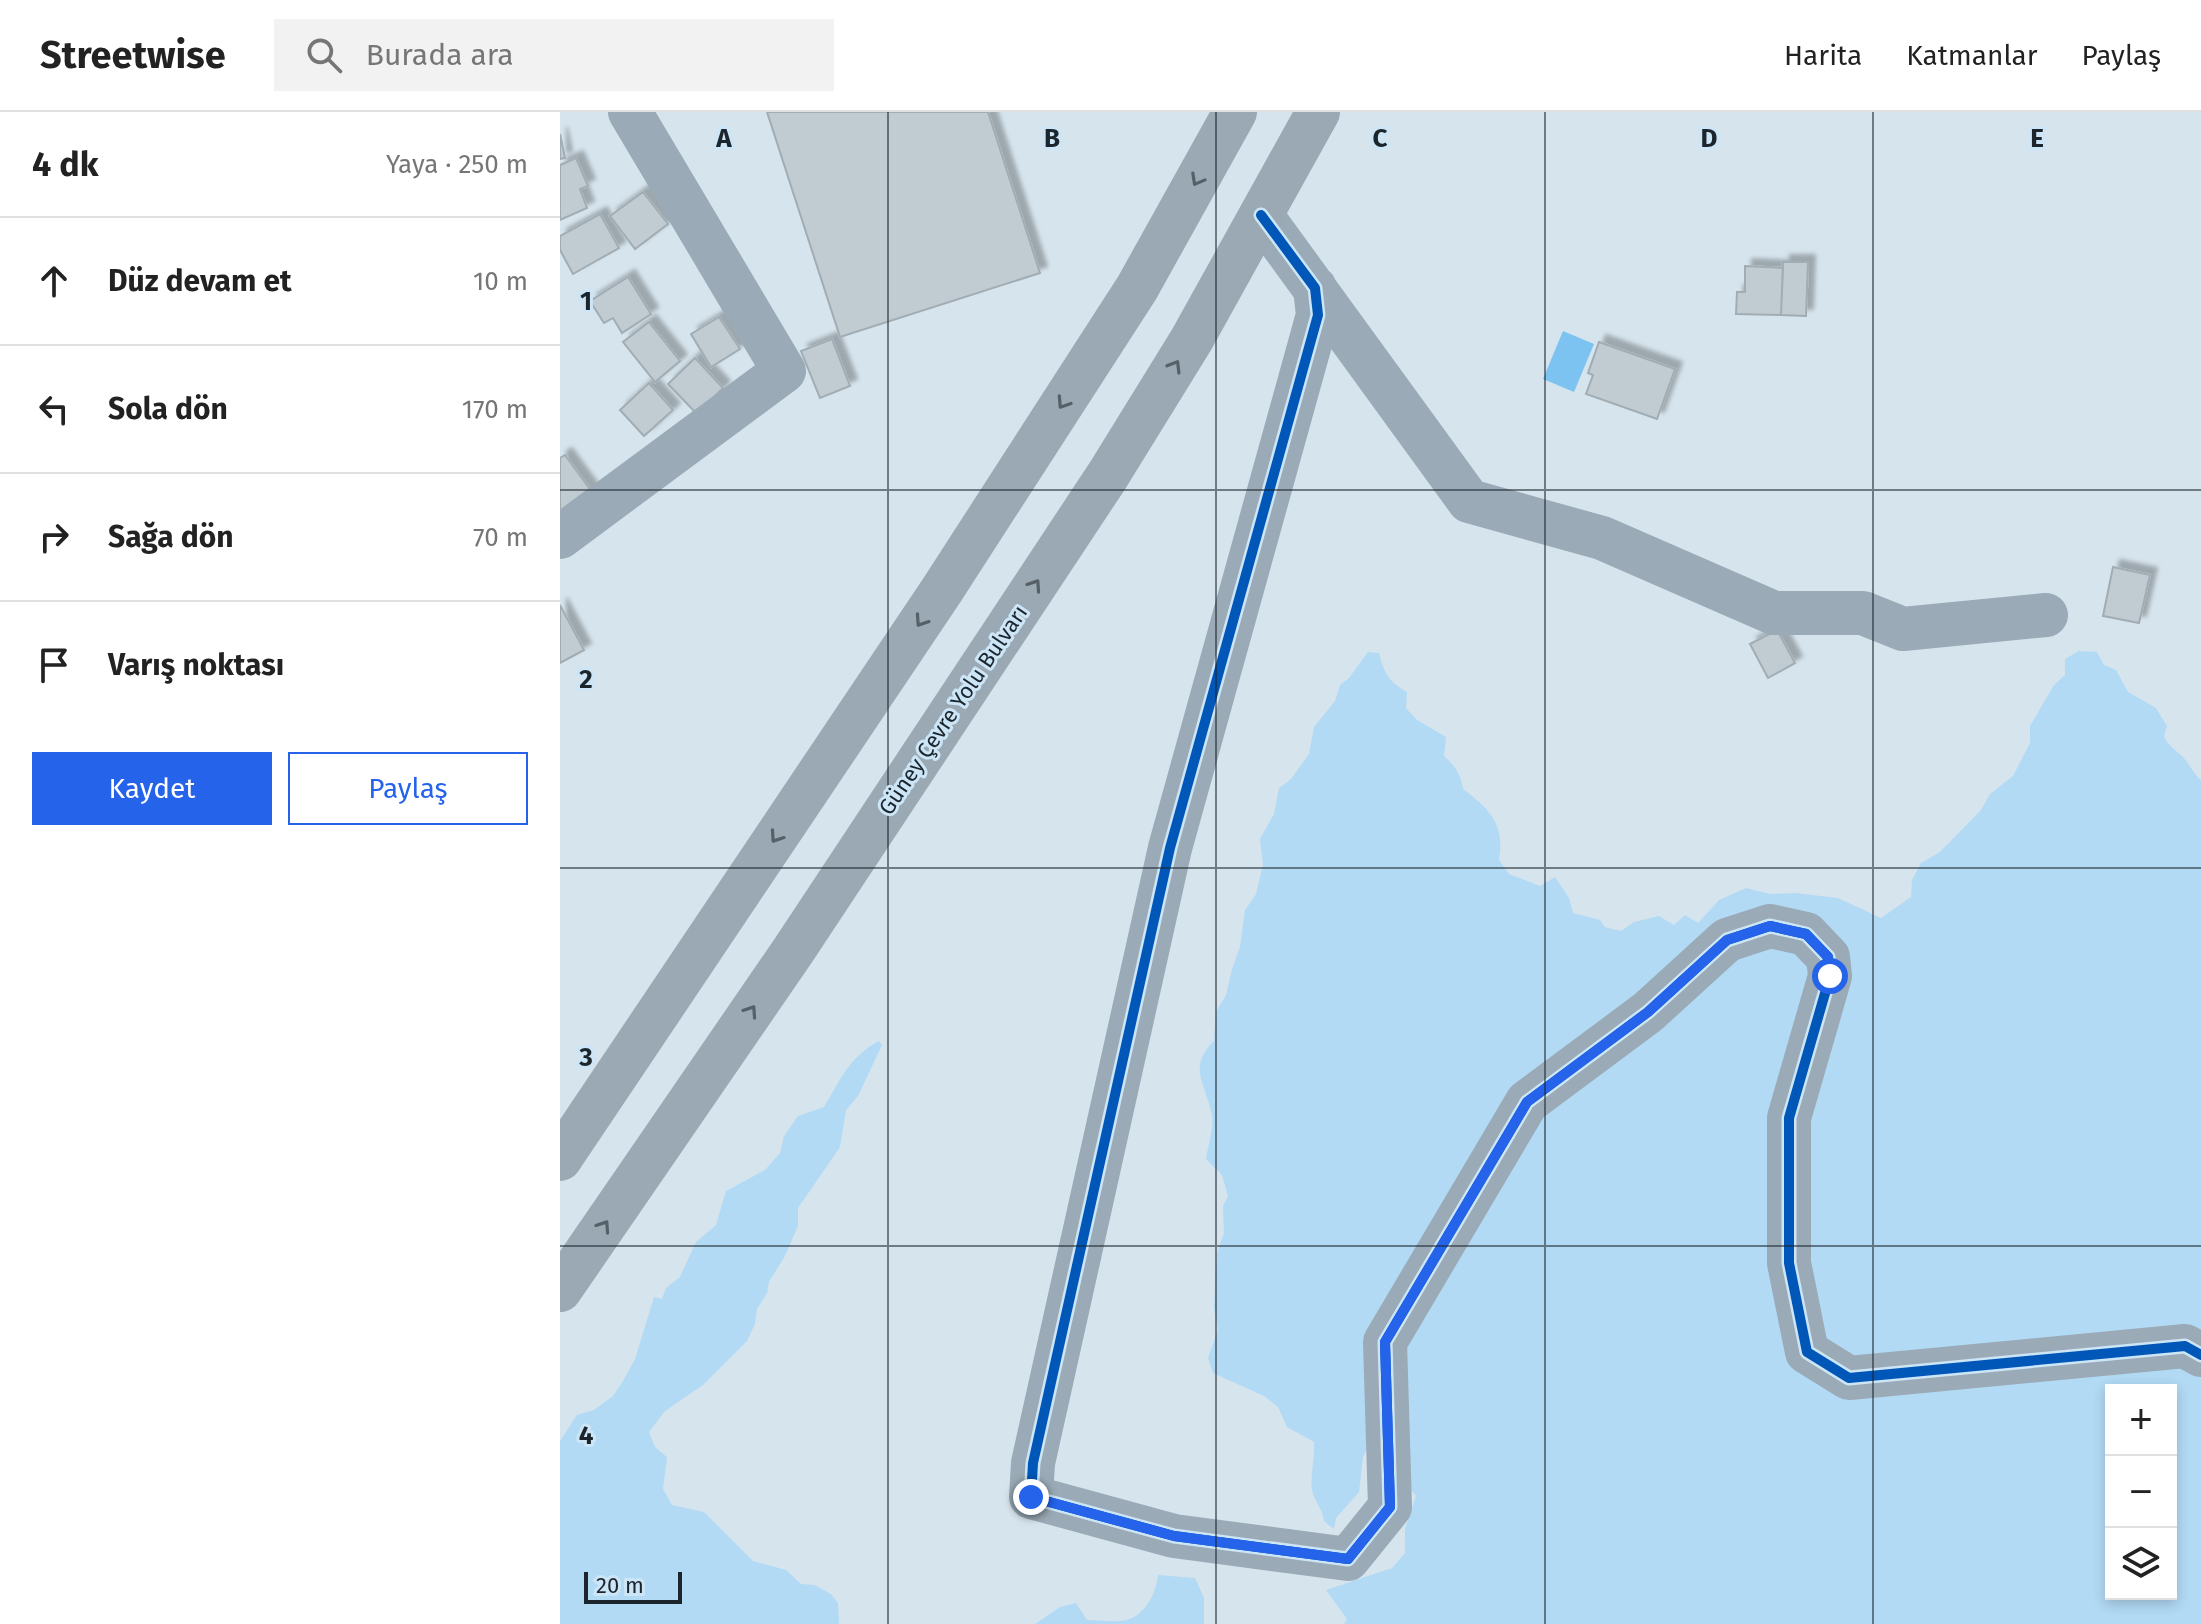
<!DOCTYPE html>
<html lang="tr">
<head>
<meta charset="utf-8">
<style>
	body { margin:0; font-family:"Fira Sans",sans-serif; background:#f2f2f2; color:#222 }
	.controls { position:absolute; right:24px; bottom:24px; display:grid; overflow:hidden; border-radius:0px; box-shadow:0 4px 12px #0003 }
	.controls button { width:72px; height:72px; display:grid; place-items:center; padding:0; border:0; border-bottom:2px solid #e0e0e0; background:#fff; color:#222; font:40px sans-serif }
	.scale { position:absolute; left:24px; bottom:20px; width:98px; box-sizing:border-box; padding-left:8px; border:4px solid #1c252c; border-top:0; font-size:22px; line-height:28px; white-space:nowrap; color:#1c252c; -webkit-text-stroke:6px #cce5f7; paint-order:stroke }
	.stop { position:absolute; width:24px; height:24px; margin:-18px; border:6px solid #2563eb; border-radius:50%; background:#fff }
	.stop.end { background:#2563eb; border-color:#fff; box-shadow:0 2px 8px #0008 }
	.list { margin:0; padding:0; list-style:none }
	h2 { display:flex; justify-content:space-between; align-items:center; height:104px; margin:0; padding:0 32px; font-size:34px }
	h2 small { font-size:26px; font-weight:400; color:#767676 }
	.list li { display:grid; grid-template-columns:52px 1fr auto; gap:24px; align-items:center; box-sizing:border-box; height:128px; padding:0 32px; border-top:2px solid #e0e0e0 }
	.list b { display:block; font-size:30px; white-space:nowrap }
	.list em { font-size:26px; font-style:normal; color:#767676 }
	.actions { display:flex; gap:16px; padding:24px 32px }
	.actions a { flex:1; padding:18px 0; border:2px solid #2563eb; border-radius:0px; text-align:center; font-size:28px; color:#2563eb }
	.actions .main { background:#2563eb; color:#fff }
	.icon { flex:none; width:44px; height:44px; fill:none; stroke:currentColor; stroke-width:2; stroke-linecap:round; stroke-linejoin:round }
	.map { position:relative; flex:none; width:1641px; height:1512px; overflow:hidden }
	header { display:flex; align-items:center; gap:48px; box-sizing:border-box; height:112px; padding:0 40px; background:#fff; border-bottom:2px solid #e0e0e0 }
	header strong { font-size:38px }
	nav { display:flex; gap:44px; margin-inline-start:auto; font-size:28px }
	.search { width:560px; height:72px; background:#f2f2f2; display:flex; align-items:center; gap:20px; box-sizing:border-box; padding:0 28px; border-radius:0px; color:#767676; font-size:30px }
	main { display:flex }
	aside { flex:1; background:#fff }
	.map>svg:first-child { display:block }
	.green { fill:#b2daf5; fill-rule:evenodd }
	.water { fill:#7cc3f1 }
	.building { fill:#c0cbd2; stroke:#a1acb3; stroke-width:2; filter:url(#shadow) }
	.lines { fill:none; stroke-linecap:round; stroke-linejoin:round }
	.minor { stroke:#9aaab6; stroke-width:44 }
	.highway { stroke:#9aa9b3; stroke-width:44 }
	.cycleway-casing { stroke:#cce5f7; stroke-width:15 }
	.cycleway { stroke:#0057b8; stroke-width:10 }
	.oneway { stroke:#556069 }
	.route { stroke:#2563eb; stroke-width:10 }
	.grid { fill:none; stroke:#1c252c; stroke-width:2; stroke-opacity:0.55 }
	.labels { text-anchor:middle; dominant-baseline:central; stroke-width:6; stroke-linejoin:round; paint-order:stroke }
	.street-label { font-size:22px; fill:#1c252c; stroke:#cce5f7 }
	.grid-label { font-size:26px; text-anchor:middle; font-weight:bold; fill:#1c252c; stroke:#cce5f7; stroke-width:6; stroke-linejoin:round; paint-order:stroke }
</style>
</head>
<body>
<header>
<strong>Streetwise</strong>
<div class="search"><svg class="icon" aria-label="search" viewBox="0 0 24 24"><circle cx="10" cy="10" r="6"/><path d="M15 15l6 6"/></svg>Burada ara</div>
<nav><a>Harita</a><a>Katmanlar</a><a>Paylaş</a></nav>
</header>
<main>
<aside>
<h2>4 dk<small>Yaya · 250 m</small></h2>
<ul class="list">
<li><svg class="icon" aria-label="ahead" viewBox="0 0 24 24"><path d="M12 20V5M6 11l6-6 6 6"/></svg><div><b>Düz devam et</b></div><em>10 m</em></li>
<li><svg class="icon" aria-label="left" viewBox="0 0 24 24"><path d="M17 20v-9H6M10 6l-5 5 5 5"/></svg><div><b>Sola dön</b></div><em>170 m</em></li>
<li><svg class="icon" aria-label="right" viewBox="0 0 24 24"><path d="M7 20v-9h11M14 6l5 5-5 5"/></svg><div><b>Sağa dön</b></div><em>70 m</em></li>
<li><svg class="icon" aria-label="arrive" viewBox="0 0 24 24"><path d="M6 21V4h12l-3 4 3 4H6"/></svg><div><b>Varış noktası</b></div></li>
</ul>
<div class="actions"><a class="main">Kaydet</a><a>Paylaş</a></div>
</aside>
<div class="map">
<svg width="1641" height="1512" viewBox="0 0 1641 1512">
	<defs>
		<filter id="shadow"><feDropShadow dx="7" dy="-7" stdDeviation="2" flood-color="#0004"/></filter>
	</defs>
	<rect width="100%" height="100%" fill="#d6e4ed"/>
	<path class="green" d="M 1519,539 L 1537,540 L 1544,553 L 1556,558 L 1568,580 L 1596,596 L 1607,614 L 1604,624 C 1609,635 1615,637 1623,645 C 1630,653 1633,661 1641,668 L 1641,1512 L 784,1512 L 787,1507 L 766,1478 L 832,1456 L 845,1441 L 845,1417 L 856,1384 L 811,1328 L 803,1345 L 799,1380 L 776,1406 L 774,1417 L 764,1409 C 763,1397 754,1389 752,1378 C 750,1363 755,1346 754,1330 L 727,1315 L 718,1295 L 704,1284 L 653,1261 L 648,1246 L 658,1218 L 654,1195 L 657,1141 L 664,1121 L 663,1094 L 668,1084 L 662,1063 L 646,1047 C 648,1034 654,1016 652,1004 C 647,973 626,956 654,929 L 656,900 L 666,883 L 672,857 L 680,835 L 685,798 L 696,782 L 703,753 L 700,727 L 714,702 L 719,676 L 731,667 L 749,642 L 754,615 L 775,589 L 780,573 L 789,566 L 808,540 L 819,541 C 824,561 829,570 847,580 L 846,596 L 857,608 L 886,625 L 884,644 C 895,654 901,662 903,677 C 930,697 945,713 939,748 L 949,762 L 980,774 L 995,765 L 1009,786 L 1013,801 L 1040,808 L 1045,815 L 1061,819 L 1074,810 L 1099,804 L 1114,813 L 1125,803 L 1138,811 L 1159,788 L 1186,776 L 1210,782 L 1235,781 L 1278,786 L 1321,806 L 1351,785 L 1352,768 L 1361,751 L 1380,740 L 1421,698 L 1430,682 L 1453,664 L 1470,631 L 1470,614 L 1494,573 L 1505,563 L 1505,547 ZM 1551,1278 L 1611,1278 L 1611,1482 L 1551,1482 Z
		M 319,929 L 322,933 L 298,984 L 286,998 L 280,1035 L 238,1096 L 238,1114 L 225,1144 L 209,1170 L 207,1181 L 197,1197 L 195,1212 L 187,1229 L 143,1273 L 105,1299 L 89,1320 L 95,1335 L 107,1345 L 103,1377 L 112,1393 L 144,1400 L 193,1449 L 226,1458 L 241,1472 L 255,1473 L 271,1482 L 278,1491 L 279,1512 L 0,1512 L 0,1329 L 17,1303 L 34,1298 L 53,1284 L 63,1269 L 75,1247 L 94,1185 L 102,1187 L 106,1176 L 120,1165 L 136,1130 L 156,1113 L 166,1079 L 205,1058 L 220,1041 L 224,1024 L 238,1004 L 264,995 C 281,967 289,945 319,929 Z
		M 598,1463 L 635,1466 L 644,1486 L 644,1512 L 475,1512 L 500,1495 L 516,1491 L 527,1508 C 538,1508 549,1510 560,1509 C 583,1508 596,1483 598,1463 Z"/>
	<path class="water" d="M 1003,219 L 1034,232 L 1014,280 L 983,267 Z"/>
	<path class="building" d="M 207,0 L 428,0 L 480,161 L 280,225 Z
		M 0,22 L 5,46 L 0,47 Z
		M 16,46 L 28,74 L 20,77 L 27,96 L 0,108 L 0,53 Z
		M 83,80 L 108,112 L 75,137 L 50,104 Z
		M 40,102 L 59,136 L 13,162 L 0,138 L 0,124 Z
		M 1223,150 L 1248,150 L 1246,204 L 1221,203 Z
		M 1185,154 L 1223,156 L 1221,203 L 1176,202 L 1177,180 L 1185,180 Z
		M 68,165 L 91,202 L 62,221 L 53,206 L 44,211 L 30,189 Z
		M 159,205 L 180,237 L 151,255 L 131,222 Z
		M 89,210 L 120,249 L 95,270 L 63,230 Z
		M 272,227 L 290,274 L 260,286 L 241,239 Z
		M 1039,230 L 1115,257 L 1097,307 L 1026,282 L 1033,263 L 1028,261 Z
		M 135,246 L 163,276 L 137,302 L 108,272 Z
		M 89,271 L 113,298 L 84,324 L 60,298 Z
		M 5,343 L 32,380 L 0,402 L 0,346 Z
		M 1553,455 L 1590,463 L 1579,511 L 1543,504 Z
		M 0,493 L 24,538 L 0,551 Z
		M 1217,518 L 1235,551 L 1208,566 L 1190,532 Z"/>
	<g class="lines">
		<path class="minor" d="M 701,103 L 909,389 L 1042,426 L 1214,501 L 1303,501 L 1343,517 L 1486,503
			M 755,176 L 758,203 L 610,736 L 473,1351 L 471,1385 L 614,1424 L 788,1447 L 830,1395 L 825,1230 L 967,990 L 1088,900 L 1167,828 L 1210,814 L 1246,822 L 1268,845 L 1270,864 L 1229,1006 L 1229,1151 L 1247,1240 L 1289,1266 L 1625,1234 L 1641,1243
			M 0,425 L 224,259 L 70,0"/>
		<path class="highway" d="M 0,1047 L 382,478 L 577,176 L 675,0
			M 0,1178 L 233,839 L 548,363 L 632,227 L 758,0"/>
		<defs>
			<path id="cycleway" d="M 701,103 L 755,176 L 758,203 L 610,736 L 473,1351 L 471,1385 L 614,1424 L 788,1447 L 830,1395 L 825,1230 L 967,990 L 1088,900 L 1167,828 L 1210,814 L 1246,822 L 1268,845 L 1270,864 L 1229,1006 L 1229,1151 L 1247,1240 L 1289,1266 L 1625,1234 L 1641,1243"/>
		</defs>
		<use href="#cycleway" class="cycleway-casing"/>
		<use href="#cycleway" class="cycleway"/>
	</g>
	<defs><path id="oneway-chevron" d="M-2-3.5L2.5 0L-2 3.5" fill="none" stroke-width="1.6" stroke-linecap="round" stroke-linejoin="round" transform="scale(2)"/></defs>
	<g class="oneway">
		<use href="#oneway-chevron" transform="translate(637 68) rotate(119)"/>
		<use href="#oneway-chevron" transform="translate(615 254) rotate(-59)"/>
		<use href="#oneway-chevron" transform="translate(503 291) rotate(123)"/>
		<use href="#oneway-chevron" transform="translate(475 473) rotate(-56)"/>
		<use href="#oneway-chevron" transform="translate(361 509) rotate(124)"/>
		<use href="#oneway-chevron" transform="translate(216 725) rotate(124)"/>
		<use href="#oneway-chevron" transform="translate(191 899) rotate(-56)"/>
		<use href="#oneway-chevron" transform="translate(44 1114) rotate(-56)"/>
	</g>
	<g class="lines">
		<path class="route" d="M 471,1385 L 614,1424 L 788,1447 L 830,1395 L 825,1230 L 967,990 L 1088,900 L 1167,828 L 1210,814 L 1246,822 L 1268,845 L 1270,864"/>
	</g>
	<path class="grid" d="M 328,0 L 328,1512M 656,0 L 656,1512M 985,0 L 985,1512M 1313,0 L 1313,1512M 0,378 L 1641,378M 0,756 L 1641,756M 0,1134 L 1641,1134"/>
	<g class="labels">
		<g class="street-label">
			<text transform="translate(393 598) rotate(-56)">Güney Çevre Yolu Bulvarı</text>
		</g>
	</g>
	<g class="grid-label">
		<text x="164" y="35">A</text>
		<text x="492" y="35">B</text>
		<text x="820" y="35">C</text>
		<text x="1149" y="35">D</text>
		<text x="1477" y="35">E</text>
		<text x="26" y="198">1</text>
		<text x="26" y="576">2</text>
		<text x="26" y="954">3</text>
		<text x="26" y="1332">4</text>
	</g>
</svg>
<div class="controls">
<button>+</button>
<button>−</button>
<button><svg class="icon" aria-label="layers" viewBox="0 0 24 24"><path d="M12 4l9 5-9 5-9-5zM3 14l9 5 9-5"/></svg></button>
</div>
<div class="scale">20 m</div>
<div class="stop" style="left:1270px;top:864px"></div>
<div class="stop end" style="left:471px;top:1385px"></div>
</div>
</main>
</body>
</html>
